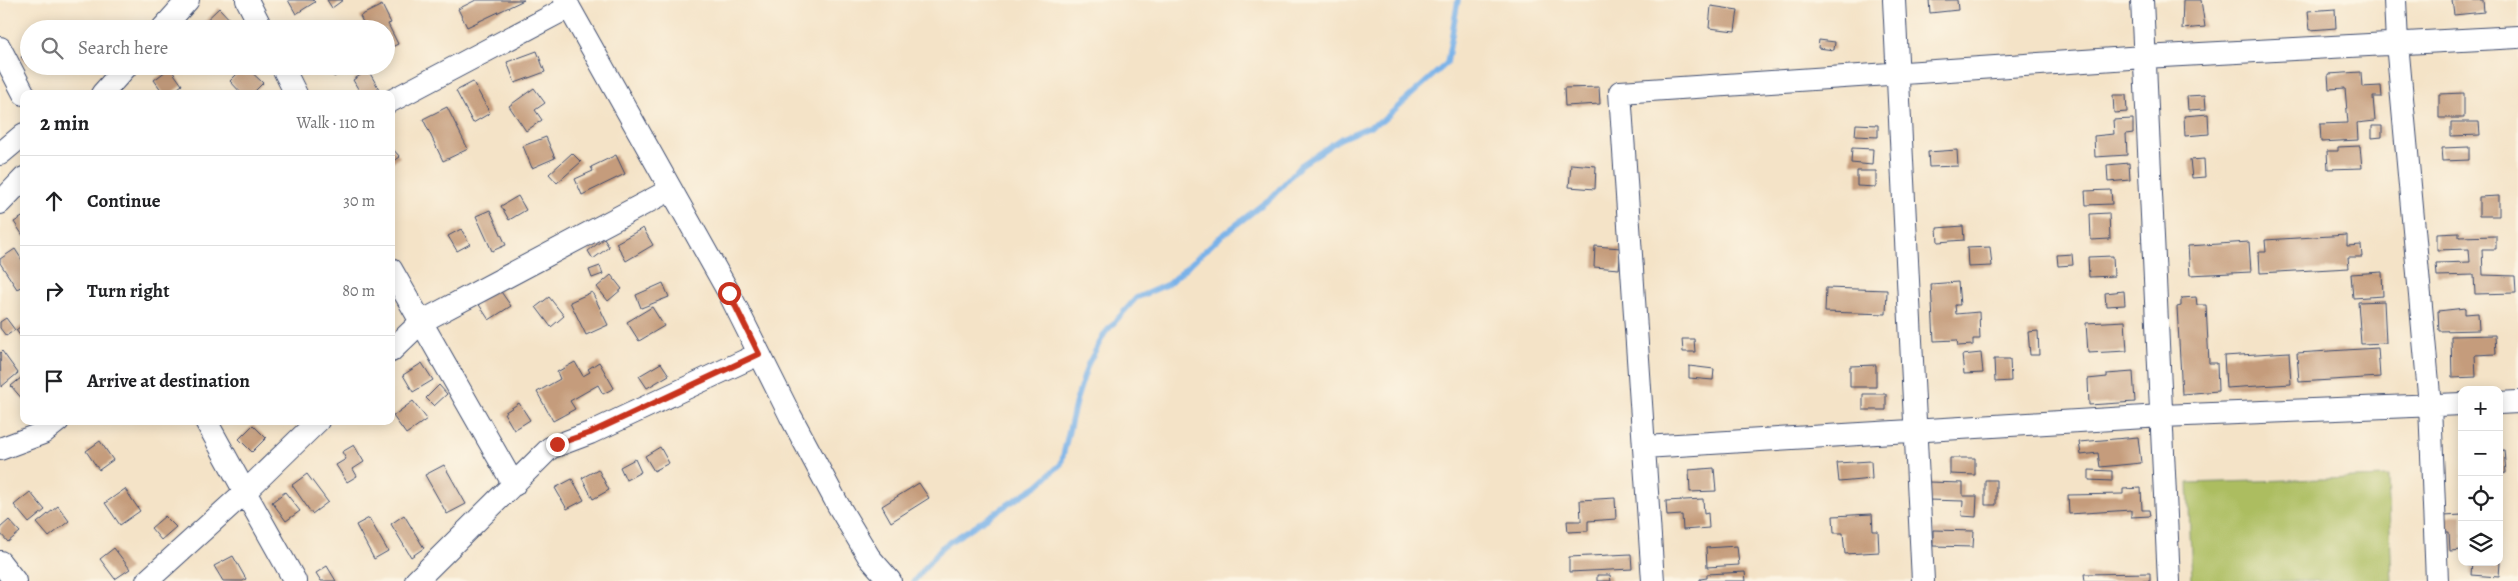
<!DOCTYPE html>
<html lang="en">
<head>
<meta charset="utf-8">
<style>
	body { margin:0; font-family:Alegreya,serif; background:#f2f2f2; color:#202124 }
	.controls { position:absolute; right:15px; bottom:15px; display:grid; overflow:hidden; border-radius:10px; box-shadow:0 2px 12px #0003 }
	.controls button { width:45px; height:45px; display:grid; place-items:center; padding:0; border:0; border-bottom:1px solid #e0e0e0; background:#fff; color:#202124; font:25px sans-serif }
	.stop { position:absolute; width:15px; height:15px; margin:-11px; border:4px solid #c8321e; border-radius:50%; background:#fff }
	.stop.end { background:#c8321e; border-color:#fff; box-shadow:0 1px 5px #0008 }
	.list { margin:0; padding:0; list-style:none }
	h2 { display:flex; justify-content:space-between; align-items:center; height:65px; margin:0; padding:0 20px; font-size:21px }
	h2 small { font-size:16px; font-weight:400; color:#757577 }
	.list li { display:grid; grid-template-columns:32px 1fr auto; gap:15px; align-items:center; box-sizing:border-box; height:90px; padding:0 20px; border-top:1px solid #e0e0e0 }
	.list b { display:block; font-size:19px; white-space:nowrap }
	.list em { font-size:16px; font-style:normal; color:#757577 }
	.icon { flex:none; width:28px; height:28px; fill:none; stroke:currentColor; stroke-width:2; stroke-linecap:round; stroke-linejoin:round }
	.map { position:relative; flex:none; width:2518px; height:581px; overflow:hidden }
	.search { position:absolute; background:#fff; box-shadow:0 2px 12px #0003; left:20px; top:20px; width:375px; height:55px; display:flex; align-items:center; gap:12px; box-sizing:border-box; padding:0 18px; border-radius:28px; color:#757577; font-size:19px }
	.panel { position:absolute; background:#fff; box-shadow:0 2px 12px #0003; left:20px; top:90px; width:375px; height:335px; border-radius:10px }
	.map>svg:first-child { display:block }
	.pitch { fill:#acbd60; stroke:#64765f }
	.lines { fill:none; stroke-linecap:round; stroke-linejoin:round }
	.stream { stroke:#79b2e9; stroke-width:5.5 }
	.building { fill:#c59c7c }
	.minor-casing { stroke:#3c4a6e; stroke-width:24 }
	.minor { stroke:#fff; stroke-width:22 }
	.route { stroke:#c8321e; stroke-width:6 }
</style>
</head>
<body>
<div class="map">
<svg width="2518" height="581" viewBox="0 0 2518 581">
	<rect width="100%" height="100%" fill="#fcf5e5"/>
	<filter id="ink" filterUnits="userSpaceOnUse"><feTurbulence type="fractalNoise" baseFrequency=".02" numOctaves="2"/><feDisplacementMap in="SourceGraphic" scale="10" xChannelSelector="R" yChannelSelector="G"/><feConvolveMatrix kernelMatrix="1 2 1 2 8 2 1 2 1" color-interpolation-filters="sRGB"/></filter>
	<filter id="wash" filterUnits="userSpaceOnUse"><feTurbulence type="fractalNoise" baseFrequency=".0096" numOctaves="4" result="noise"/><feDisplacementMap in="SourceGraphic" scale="20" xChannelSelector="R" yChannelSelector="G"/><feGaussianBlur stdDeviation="1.12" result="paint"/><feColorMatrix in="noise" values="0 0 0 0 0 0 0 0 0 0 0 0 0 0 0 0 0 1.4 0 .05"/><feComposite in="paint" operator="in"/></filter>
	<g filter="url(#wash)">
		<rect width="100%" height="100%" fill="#f4e3c7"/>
		<path class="pitch" d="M 2388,477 L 2392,581 L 2192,581 L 2188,483 Z"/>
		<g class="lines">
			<path class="stream" d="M 914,581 L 942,547 L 1038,485 L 1061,464 L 1076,401 L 1088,364 L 1105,333 L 1136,298 L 1168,284 L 1219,238 L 1272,197 L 1301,165 L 1340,139 L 1382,121 L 1447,63 L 1458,0"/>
		</g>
		<g id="blocks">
			<path class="building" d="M 288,0 L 313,0 L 315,2 L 296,14 Z
				M 327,0 L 343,0 L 332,8 Z
				M 476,0 L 524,0 L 467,27 L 458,9 Z
				M 1929,0 L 1957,0 L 1958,10 L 1930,13 Z
				M 2183,0 L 2201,0 L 2205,27 L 2182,29 Z
				M 2452,0 L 2483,0 L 2484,12 L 2454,15 Z
				M 382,5 L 391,23 L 388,24 L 398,44 L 386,50 L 386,29 L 366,29 L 360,16 Z
				M 1711,6 L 1738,10 L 1735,31 L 1709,28 Z
				M 219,8 L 236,26 L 233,29 L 197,29 Z
				M 2335,9 L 2336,28 L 2310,30 L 2308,11 Z
				M 48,21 L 54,29 L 40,29 Z
				M 1819,40 L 1835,42 L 1834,50 L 1818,48 Z
				M 29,50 L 29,65 L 21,57 Z
				M 537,51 L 545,72 L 515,83 L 507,62 Z
				M 245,66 L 263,83 L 252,94 L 242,94 L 230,81 Z
				M 328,66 L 351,66 L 334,77 Z
				M 170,68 L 182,85 L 170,94 L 164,94 L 154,80 Z
				M 368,70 L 379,89 L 370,94 L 361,94 L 353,80 Z
				M 2361,72 L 2362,87 L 2381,86 L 2382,97 L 2373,97 L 2375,121 L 2357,123 L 2358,140 L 2321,142 L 2320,124 L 2348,123 L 2345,88 L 2329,89 L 2328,74 Z
				M 473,82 L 490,113 L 473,123 L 456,91 Z
				M 1599,87 L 1600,104 L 1565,106 L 1564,88 Z
				M 534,88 L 545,103 L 535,110 L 542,120 L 526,131 L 509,106 Z
				M 2464,93 L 2464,118 L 2439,118 L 2439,94 Z
				M 2113,95 L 2126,95 L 2127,112 L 2114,113 Z
				M 2205,95 L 2206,109 L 2188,110 L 2187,96 Z
				M 447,107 L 468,149 L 443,161 L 423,119 Z
				M 2208,114 L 2209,134 L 2185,136 L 2184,116 Z
				M 2133,119 L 2133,133 L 2126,134 L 2127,155 L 2095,157 L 2094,136 L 2114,134 L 2113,120 Z
				M 2451,122 L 2479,122 L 2480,135 L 2451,136 Z
				M 1856,124 L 1878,125 L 1878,137 L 1855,136 Z
				M 2372,126 L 2382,126 L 2382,137 L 2372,138 Z
				M 546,137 L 555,158 L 532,168 L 523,146 Z
				M 2360,146 L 2362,168 L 2328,169 L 2327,151 L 2338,151 L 2338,147 Z
				M 391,147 L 400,157 L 391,163 Z
				M 2469,147 L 2469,160 L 2443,161 L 2442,148 Z
				M 1852,148 L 1873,149 L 1872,165 L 1851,163 Z
				M 1957,150 L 1958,166 L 1929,167 L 1928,152 Z
				M 572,153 L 581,162 L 557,183 L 549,174 Z
				M 616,155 L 625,174 L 582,195 L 575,179 L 593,171 L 591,167 Z
				M 2204,159 L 2205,177 L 2192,178 L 2190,160 Z
				M 2129,163 L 2130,180 L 2108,182 L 2107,165 Z
				M 1571,164 L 1596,166 L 1595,189 L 1569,187 Z
				M 1857,171 L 1876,171 L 1876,187 L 1857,186 Z
				M 2111,190 L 2112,204 L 2086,205 L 2085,191 Z
				M 518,196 L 526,210 L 509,220 L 501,206 Z
				M 2499,196 L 2499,216 L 2479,216 L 2479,197 Z
				M 490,210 L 506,245 L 492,251 L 476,216 Z
				M 2109,213 L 2110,239 L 2091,240 L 2090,214 Z
				M 24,216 L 24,237 L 14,222 Z
				M 1963,226 L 1964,240 L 1938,242 L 1937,228 Z
				M 643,228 L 653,245 L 626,261 L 616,243 Z
				M 461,229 L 470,244 L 457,251 L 448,236 Z
				M 2459,233 L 2459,237 L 2496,236 L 2496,249 L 2482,249 L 2483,275 L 2515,276 L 2516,293 L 2475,294 L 2474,275 L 2437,276 L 2436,263 L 2470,262 L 2469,249 L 2437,250 L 2437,234 Z
				M 2347,235 L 2347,246 L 2361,245 L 2362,257 L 2348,257 L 2349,268 L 2260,273 L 2259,252 L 2266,252 L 2265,240 Z
				M 604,239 L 609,247 L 593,259 L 588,251 Z
				M 2249,242 L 2251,272 L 2190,275 L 2188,246 Z
				M 1595,246 L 1621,248 L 1619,269 L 1594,267 Z
				M 1990,247 L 1992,266 L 1968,267 L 1967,248 Z
				M 15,249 L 24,263 L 24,285 L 17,289 L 0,263 L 0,259 Z
				M 2072,254 L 2073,265 L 2058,266 L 2057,255 Z
				M 2113,256 L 2114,276 L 2089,277 L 2088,257 Z
				M 600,266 L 603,274 L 592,278 L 589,270 Z
				M 2382,272 L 2383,296 L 2353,298 L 2351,274 Z
				M 611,275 L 622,289 L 608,301 L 597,287 Z
				M 1958,282 L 1960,305 L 1955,305 L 1956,314 L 1979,312 L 1980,339 L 1973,339 L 1973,345 L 1958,346 L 1957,340 L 1934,341 L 1931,284 Z
				M 663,283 L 669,297 L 641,308 L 636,295 Z
				M 497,286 L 511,306 L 489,320 L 476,300 Z
				M 1826,288 L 1887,290 L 1886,314 L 1825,312 Z
				M 2124,291 L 2125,305 L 2106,306 L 2105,293 Z
				M 592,292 L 608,325 L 586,335 L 570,302 Z
				M 549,297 L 564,316 L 551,327 L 536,307 Z
				M 2196,297 L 2197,305 L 2206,305 L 2209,363 L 2217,363 L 2218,391 L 2182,394 L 2177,307 L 2181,306 L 2181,298 Z
				M 2384,301 L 2386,343 L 2361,344 L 2358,302 Z
				M 652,307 L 664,326 L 639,341 L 627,322 Z
				M 2465,308 L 2465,314 L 2478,313 L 2479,330 L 2439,331 L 2438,311 Z
				M 6,318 L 15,330 L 6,336 L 0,328 L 0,322 Z
				M 2125,321 L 2127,351 L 2088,353 L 2086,323 Z
				M 24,324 L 24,341 L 16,330 Z
				M 2038,331 L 2039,355 L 2030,355 L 2028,332 Z
				M 2495,335 L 2496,354 L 2475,355 L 2476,377 L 2452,378 L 2451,336 Z
				M 1682,339 L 1694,339 L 1695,352 L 1683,352 Z
				M 2378,348 L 2380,377 L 2299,382 L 2297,353 Z
				M 2,351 L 18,373 L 1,387 L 0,353 Z
				M 2289,352 L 2291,384 L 2226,388 L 2224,356 Z
				M 1981,353 L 1983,373 L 1964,374 L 1962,355 Z
				M 1994,359 L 2010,359 L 2011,381 L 1995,382 Z
				M 575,362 L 583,376 L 590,372 L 588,369 L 599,362 L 614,388 L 603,394 L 598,385 L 570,401 L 575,409 L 553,421 L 537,392 L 560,379 L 557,372 Z
				M 422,363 L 433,380 L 413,392 L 403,375 Z
				M 661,363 L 669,375 L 647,388 L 639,376 Z
				M 1876,365 L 1876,387 L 1850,387 L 1850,366 Z
				M 1689,366 L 1714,369 L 1713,380 L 1689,378 Z
				M 2133,372 L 2135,402 L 2089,405 L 2088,379 L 2107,377 L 2107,374 Z
				M 22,377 L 24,379 L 24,401 L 11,386 Z
				M 439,385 L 447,394 L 434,406 L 426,398 Z
				M 1863,394 L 1886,394 L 1886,410 L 1863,410 Z
				M 413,401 L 427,419 L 406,434 L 393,416 Z
				M 519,403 L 530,420 L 514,430 L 504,413 Z
				M 253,425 L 266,438 L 252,452 L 239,439 Z
				M 2138,437 L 2141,463 L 2100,467 L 2098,453 L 2081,455 L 2079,442 Z
				M 100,441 L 113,460 L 99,470 L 86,451 Z
				M 354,445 L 364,462 L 353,469 L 357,476 L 347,482 L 336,465 L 346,459 L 342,452 Z
				M 660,447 L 669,463 L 654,471 L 645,456 Z
				M 2504,450 L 2506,473 L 2499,474 L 2499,451 Z
				M 1950,458 L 1975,458 L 1975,475 L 1950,474 Z
				M 635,459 L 641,472 L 626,480 L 620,467 Z
				M 1871,461 L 1872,479 L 1839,482 L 1837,463 Z
				M 444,465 L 466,504 L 447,514 L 425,475 Z
				M 1714,468 L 1716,491 L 1690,492 L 1689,470 Z
				M 598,469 L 609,490 L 593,499 L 582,478 Z
				M 2089,470 L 2112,471 L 2112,481 L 2089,480 Z
				M 307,474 L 328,502 L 312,514 L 292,485 Z
				M 572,479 L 584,500 L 567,509 L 555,488 Z
				M 1985,480 L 1996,480 L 1996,505 L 1985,505 Z
				M 1928,482 L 1963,483 L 1963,496 L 1977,496 L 1976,517 L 1962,516 L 1963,501 L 1928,500 Z
				M 919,483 L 929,498 L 891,522 L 882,506 Z
				M 2141,488 L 2142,510 L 2149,510 L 2150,516 L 2131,517 L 2131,510 L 2069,514 L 2068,495 L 2123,494 L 2123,489 Z
				M 125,489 L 140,511 L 120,525 L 105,503 Z
				M 30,492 L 45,510 L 29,523 L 14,505 Z
				M 285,492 L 300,511 L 286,521 L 272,502 Z
				M 1615,498 L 1616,519 L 1588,521 L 1588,531 L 1568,532 L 1567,521 L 1581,521 L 1580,500 Z
				M 1703,499 L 1704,514 L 1708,513 L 1709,528 L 1683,530 L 1682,515 L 1667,516 L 1666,501 Z
				M 58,506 L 69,521 L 49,537 L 37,523 Z
				M 1872,514 L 1873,531 L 1878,531 L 1879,552 L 1845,554 L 1843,533 L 1834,533 L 1833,516 Z
				M 404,515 L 424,548 L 411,557 L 391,524 Z
				M 2462,515 L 2462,550 L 2450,551 L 2449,532 L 2445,532 L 2444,516 Z
				M 165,516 L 176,527 L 161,540 L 151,528 Z
				M 369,518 L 388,551 L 374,559 L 356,525 Z
				M 9,520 L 20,532 L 8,542 L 0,533 L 0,528 Z
				M 1933,530 L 1974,531 L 1973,547 L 1933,546 Z
				M 1737,546 L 1739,565 L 1707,567 L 1706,548 Z
				M 114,548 L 130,569 L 115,579 L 100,559 Z
				M 1631,554 L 1632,569 L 1569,572 L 1569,557 Z
				M 233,556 L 246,579 L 243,581 L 223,581 L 214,566 Z
				M 2472,562 L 2500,562 L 2499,577 L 2471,575 Z
				M 327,566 L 336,581 L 321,581 L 316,573 Z
				M 1745,572 L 1746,581 L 1700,581 L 1700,579 L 1707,578 L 1707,574 Z
				M 2150,573 L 2150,581 L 2085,581 L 2084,574 Z
				M 1597,575 L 1610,575 L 1611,581 L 1597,581 Z"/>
		</g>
	</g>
	<g filter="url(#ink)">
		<use href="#blocks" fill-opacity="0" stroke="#3c4a6e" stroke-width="1"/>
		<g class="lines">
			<defs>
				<path id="minor" d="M 247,0 L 262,29
					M 565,0 L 729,293 L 790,415 L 838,505 L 869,557 L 890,581
					M 1894,0 L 1923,581
					M 2142,0 L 2169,581
					M 2395,0 L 2397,43 L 2430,405 L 2437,581
					M 162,29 L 188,0
					M 0,48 L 24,94
					M 282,66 L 296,94
					M 102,94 L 127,66
					M 391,101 L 569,7
					M 0,154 L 24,134
					M 0,203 L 24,178
					M 391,269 L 514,485
					M 391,351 L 421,322 L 670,190
					M 2499,403 L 2518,402
					M 206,421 L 245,492 L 318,421
					M 1644,447 L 2162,416 L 2462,404
					M 0,449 L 43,433 L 58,421
					M 0,562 L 15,581
					M 147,581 L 245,492 L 295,581
					M 416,581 L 550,448 L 590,433 L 759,354
					M 1653,581 L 1620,92 L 2144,57 L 2518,37"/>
			</defs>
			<use href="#minor" class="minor-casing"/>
			<use href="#minor" class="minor"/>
		</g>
	</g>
	<g class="lines" filter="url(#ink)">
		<path class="route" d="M 557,444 L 590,433 L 759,354 L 729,293"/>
	</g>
</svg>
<div class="controls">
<button>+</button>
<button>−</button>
<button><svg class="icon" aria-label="locate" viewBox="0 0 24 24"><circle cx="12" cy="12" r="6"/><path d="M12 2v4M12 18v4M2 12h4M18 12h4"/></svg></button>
<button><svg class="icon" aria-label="layers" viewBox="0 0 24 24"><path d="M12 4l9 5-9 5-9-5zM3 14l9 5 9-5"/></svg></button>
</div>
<div class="stop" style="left:729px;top:293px"></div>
<div class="stop end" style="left:557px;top:444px"></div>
<div class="search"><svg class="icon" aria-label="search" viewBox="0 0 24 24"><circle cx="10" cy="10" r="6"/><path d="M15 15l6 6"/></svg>Search here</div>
<section class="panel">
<h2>2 min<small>Walk · 110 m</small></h2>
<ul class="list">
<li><svg class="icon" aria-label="ahead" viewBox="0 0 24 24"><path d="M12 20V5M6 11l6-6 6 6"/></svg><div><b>Continue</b></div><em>30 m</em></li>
<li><svg class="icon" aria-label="right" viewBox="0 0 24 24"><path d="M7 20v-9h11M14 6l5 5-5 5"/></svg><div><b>Turn right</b></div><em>80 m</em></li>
<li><svg class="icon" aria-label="arrive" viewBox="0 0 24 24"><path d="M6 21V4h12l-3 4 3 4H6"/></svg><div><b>Arrive at destination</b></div></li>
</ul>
</section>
</div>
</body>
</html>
